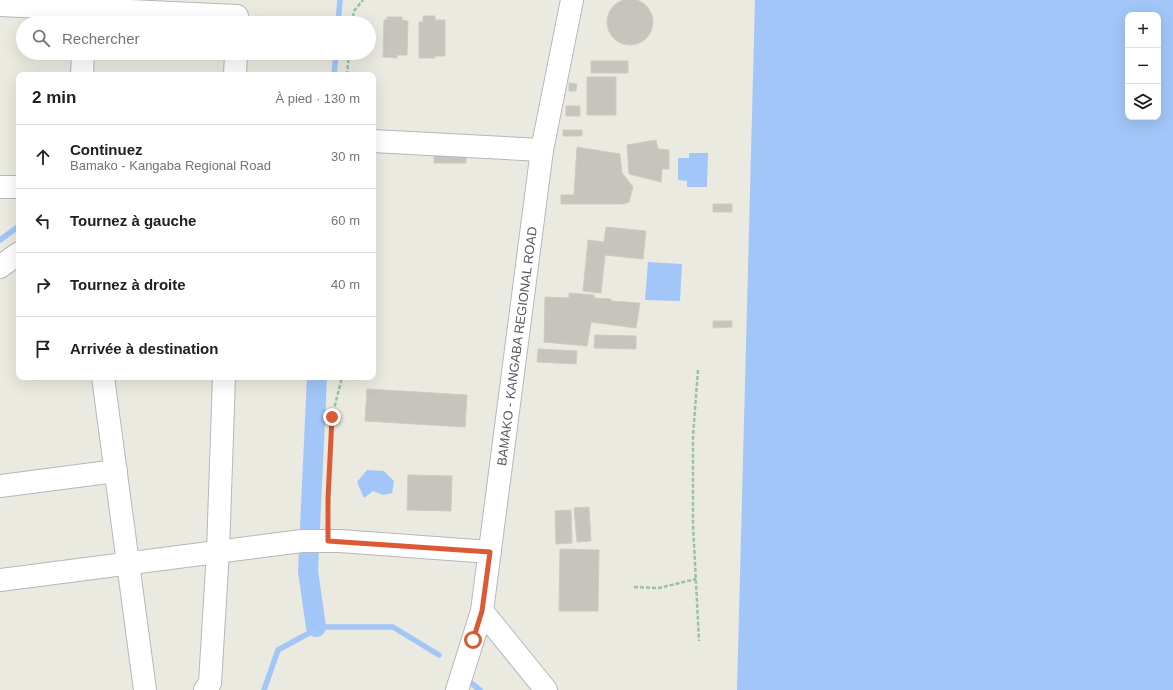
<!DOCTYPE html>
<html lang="fr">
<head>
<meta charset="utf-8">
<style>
	body { margin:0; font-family:Helvetica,sans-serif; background:#f6f6f6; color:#202124 }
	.controls { position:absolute; right:12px; top:12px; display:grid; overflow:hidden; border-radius:8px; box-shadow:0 4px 16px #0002 }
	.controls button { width:36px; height:36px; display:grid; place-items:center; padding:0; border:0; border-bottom:1px solid #e0e0e0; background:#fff; color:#202124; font:20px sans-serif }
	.stop { position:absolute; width:12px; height:12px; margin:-9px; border:3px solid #db5a35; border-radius:50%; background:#fff }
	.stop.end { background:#db5a35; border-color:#fff; box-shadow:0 1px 4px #0008 }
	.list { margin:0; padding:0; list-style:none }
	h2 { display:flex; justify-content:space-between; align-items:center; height:52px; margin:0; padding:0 16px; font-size:17px }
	h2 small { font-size:13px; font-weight:400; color:#757577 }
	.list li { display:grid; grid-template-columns:26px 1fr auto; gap:12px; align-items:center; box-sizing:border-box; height:64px; padding:0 16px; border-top:1px solid #e0e0e0 }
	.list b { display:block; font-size:15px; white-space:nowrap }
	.list p { margin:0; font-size:13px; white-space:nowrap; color:#757577 }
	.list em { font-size:13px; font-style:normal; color:#757577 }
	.icon { flex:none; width:22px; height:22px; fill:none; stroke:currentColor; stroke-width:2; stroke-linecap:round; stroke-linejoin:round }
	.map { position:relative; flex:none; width:1173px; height:690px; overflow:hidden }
	.search { position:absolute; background:#fff; box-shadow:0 4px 16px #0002; left:16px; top:16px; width:360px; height:44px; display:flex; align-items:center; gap:10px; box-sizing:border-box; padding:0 14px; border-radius:22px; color:#757577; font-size:15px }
	.panel { position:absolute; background:#fff; box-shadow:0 4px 16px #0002; left:16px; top:72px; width:360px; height:308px; border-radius:8px }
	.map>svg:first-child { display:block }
	.water { fill:#a2c6f8; fill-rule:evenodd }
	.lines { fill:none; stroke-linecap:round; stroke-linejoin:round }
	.stream { stroke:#a2c6f8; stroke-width:5.5 }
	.canal { stroke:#a2c6f8; stroke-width:20 }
	.building { fill:#c6c4bd; stroke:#ceccbf }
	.street-casing { stroke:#b5b7bc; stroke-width:24 }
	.secondary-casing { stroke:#b5b8be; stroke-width:24 }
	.path { stroke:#97c1a9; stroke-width:2.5; stroke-dasharray:4 2; stroke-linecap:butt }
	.street { stroke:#fff; stroke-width:22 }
	.secondary { stroke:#fff; stroke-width:22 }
	.route { stroke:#db5a35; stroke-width:5 }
	.labels { text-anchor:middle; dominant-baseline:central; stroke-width:4; stroke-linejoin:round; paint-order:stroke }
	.street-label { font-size:13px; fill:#585b60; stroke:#fff }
</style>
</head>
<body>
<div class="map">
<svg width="1173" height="690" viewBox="0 0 1173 690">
	<rect width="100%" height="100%" fill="#eaeae0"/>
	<path class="water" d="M 755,0 L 1173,0 L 1173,690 L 737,690 ZM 1128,15 L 1158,15 L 1158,117 L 1128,117 Z
		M 689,153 L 708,153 L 707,187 L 687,187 L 687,181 L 678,180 L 678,158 L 689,158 Z
		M 648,262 L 682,264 L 680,301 L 645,300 Z
		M 367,470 L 384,471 L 394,481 L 392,493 L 383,495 L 373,491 L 364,498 L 357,482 Z"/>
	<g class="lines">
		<path class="stream" d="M 338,23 L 340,0
			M 334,75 L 336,53
			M 0,240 L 19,226
			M 471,683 L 480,690
			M 264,690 L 278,650 L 311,632 L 316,627 L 393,627 L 439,655"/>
		<path class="canal" d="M 316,627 L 308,571 L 317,377"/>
	</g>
	<path class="building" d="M607 22a23 23 0 1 1 46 0a23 23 0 1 1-46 0Z
		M 423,16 L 435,16 L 435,20 L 445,20 L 445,56 L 435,56 L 435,58 L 419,58 L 419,22 L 423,22 Z
		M 387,17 L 402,17 L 402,20 L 408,21 L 407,55 L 397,55 L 397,58 L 383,57 L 384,20 L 387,20 Z
		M 591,61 L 628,61 L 628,73 L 591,73 Z
		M 587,77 L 616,77 L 616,115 L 587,115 Z
		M 569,83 L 577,84 L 576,91 L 569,91 Z
		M 566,106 L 580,106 L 580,116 L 566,116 Z
		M 563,130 L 582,130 L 582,136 L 563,136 Z
		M 656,140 L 658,149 L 669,150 L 669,169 L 662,169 L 661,182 L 629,174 L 627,145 Z
		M 577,147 L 620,154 L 622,173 L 633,187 L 629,202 L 622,204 L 561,204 L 561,195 L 574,195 Z
		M 434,152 L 466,152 L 466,163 L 434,163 Z
		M 713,204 L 732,204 L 732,212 L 713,212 Z
		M 606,227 L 646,231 L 643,259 L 605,255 L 601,293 L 583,291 L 588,240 L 604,242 Z
		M 569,293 L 594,295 L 594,298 L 611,299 L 611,301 L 640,303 L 636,328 L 591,322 L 587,346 L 544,342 L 545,297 L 569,298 Z
		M 713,321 L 732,321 L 732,327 L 713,328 Z
		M 595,335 L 636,336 L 636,349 L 594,348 Z
		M 538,349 L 577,351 L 576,364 L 537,362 Z
		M 367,389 L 467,395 L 465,427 L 365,421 Z
		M 408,475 L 452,476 L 451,511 L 407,510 Z
		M 589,507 L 591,541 L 577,542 L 574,508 Z
		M 571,510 L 572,543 L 556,544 L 555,511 Z
		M 560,549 L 599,550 L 598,611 L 559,611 Z"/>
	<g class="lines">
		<defs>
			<path id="street" d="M 0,5 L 237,16
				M 82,75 L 83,53
				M 235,75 L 236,53
				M 373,141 L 542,150
				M 0,187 L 19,187
				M 0,267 L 19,253
				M 103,377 L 145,690
				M 0,486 L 116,471
				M 0,580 L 302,541 L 340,541 L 490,552
				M 482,611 L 546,690
				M 205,690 L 210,683 L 218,551 L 224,377"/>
			<g id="secondary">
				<path id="s1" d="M 457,690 L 482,611 L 542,150 L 572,0"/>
			</g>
		</defs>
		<use href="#street" class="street-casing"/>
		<use href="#secondary" class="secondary-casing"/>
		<path class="path" d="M 256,17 L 334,22
			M 352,23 L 354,11 L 363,0
			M 347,75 L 349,53
			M 698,370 L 693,436 L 693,524 L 699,641
			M 328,520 L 332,417 L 342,377
			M 634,587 L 659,588 L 696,579"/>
		<use href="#street" class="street"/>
		<use href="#secondary" class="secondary"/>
	</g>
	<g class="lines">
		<path class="route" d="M 332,417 L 328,499 L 328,541 L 490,552 L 482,611 L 473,640"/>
	</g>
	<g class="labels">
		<g class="street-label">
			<text stroke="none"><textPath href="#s1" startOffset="350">BAMAKO - KANGABA REGIONAL ROAD</textPath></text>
		</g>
	</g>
</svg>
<div class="controls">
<button>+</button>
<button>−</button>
<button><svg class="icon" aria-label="layers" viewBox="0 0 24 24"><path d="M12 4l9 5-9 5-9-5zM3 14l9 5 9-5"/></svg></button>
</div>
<div class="stop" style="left:473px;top:640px"></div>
<div class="stop end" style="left:332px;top:417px"></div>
<div class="search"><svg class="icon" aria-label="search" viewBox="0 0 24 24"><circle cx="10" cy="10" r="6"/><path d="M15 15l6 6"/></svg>Rechercher</div>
<section class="panel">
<h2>2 min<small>À pied · 130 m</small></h2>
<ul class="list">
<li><svg class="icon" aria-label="ahead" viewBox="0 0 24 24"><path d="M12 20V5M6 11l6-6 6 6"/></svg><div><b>Continuez</b><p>Bamako - Kangaba Regional Road</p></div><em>30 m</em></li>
<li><svg class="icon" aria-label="left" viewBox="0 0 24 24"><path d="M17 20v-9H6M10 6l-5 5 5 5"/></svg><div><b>Tournez à gauche</b></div><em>60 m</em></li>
<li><svg class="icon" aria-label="right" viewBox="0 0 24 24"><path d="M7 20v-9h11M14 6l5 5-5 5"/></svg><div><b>Tournez à droite</b></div><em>40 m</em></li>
<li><svg class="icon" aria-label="arrive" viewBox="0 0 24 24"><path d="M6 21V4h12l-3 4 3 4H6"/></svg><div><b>Arrivée à destination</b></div></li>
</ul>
</section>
</div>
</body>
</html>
